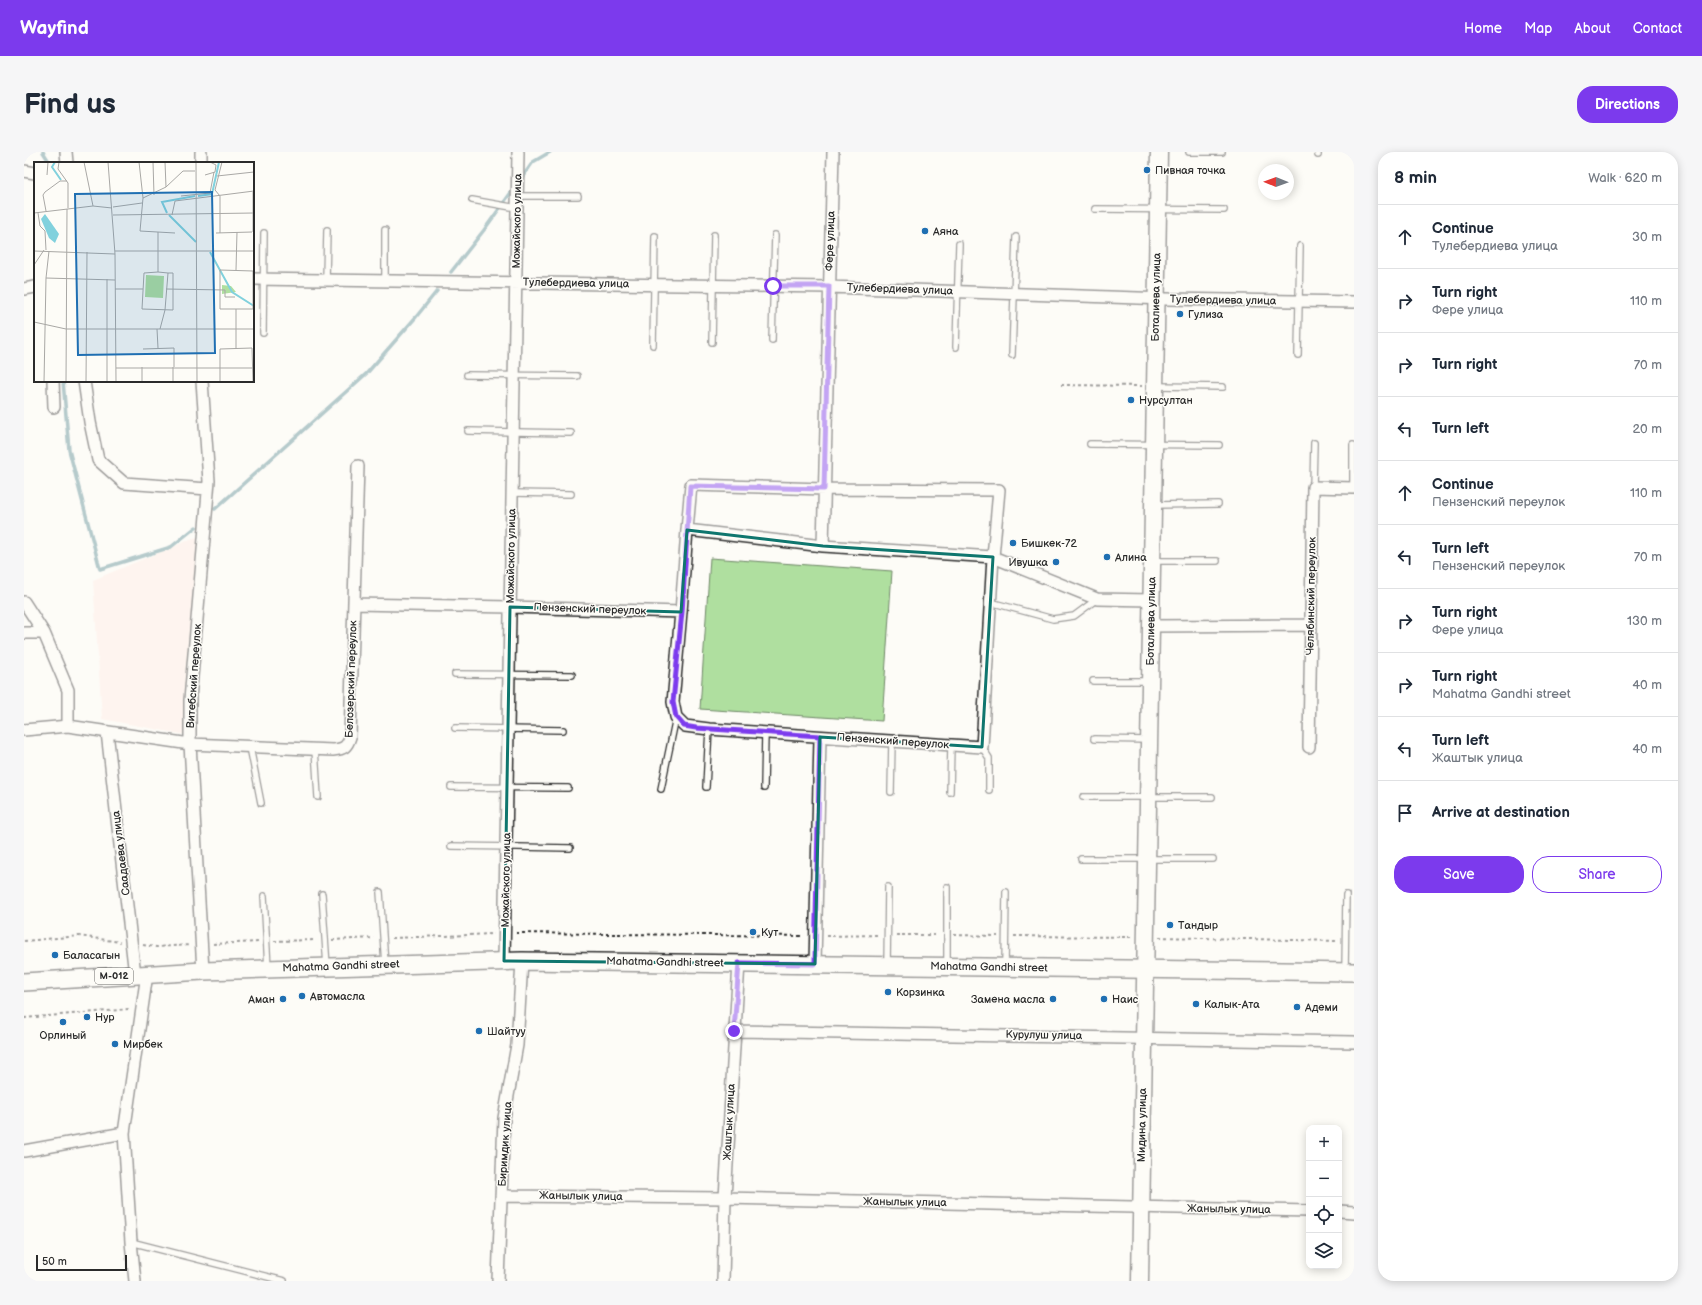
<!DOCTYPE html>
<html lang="en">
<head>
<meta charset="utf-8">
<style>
	body { margin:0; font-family:"Balsamiq Sans",sans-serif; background:#f6f6f7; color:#1f2937 }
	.controls { position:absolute; right:12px; bottom:12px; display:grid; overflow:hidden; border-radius:8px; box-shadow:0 2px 10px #0003 }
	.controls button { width:36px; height:36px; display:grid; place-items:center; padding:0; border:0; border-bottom:1px solid #e0e1e3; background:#fff; color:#1f2937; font:20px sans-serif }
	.compass { position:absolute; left:1234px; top:12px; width:36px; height:36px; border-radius:50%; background:#fff; box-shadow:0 2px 10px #0003; rotate:271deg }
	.scale { position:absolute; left:12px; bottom:10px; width:91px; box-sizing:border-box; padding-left:4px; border:2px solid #2b2b2b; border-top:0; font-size:11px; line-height:14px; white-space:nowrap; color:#2b2b2b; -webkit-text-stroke:3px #fdfcf7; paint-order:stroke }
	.stop { position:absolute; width:12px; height:12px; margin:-9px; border:3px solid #7c3aed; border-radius:50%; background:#fff }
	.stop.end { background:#7c3aed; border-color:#fff; box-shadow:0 1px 4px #0008 }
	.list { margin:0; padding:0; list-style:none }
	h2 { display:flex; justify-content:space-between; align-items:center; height:52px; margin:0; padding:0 16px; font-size:17px }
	h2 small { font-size:13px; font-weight:400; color:#747a83 }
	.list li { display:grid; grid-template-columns:26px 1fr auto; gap:12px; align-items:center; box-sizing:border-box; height:64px; padding:0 16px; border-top:1px solid #e0e1e3 }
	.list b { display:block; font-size:15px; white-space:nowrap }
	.list p { margin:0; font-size:13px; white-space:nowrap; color:#747a83 }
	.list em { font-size:13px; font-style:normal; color:#747a83 }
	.actions { display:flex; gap:8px; padding:12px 16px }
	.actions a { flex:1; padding:9px 0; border:1px solid #7c3aed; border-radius:16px; text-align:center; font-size:14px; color:#7c3aed }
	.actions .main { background:#7c3aed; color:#fff }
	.icon { flex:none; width:22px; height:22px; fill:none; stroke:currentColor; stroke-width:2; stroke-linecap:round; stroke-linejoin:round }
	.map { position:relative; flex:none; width:1330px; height:1129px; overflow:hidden; border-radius:16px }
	header { display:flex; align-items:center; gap:24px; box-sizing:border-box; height:56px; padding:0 20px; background:#7c3aed; color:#fff }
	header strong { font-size:19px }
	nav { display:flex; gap:22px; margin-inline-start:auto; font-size:14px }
	.intro { display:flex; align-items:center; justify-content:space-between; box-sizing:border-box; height:96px; padding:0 24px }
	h1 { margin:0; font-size:28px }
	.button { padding:10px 18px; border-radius:16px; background:#7c3aed; color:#fff; font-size:14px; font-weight:700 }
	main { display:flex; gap:24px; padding:0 24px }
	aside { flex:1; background:#fff; border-radius:16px; box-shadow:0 2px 10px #0003 }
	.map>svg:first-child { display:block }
	.built { fill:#feece4 }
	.green { fill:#afdf9f; stroke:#6d8565 }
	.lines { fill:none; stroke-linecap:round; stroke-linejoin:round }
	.stream { stroke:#5f8f96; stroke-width:3.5 }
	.lane-casing { stroke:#2b2b2b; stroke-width:8 }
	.street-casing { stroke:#2b2b2b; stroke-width:14 }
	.secondary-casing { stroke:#2b2b2b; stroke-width:19 }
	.primary-casing { stroke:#2b2b2b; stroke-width:20 }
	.path { stroke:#2b2b2b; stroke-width:2; stroke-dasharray:3 3; stroke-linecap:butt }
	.lane { stroke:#fdfcf7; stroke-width:5.5 }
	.street { stroke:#fdfcf7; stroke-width:11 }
	.secondary { stroke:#fdfcf7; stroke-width:16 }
	.primary { stroke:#fdfcf7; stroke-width:17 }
	.route { stroke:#7c3aed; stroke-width:5 }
	.marked { fill:none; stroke:#0f766e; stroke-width:3; stroke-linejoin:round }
	.poi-dot { fill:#1f6fb2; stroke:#fdfcf7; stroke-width:1.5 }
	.labels { text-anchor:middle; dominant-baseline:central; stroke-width:3; stroke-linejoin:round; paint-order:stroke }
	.shield { fill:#fdfcf7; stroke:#6a6a68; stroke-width:1 }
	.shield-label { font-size:10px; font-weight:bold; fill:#2b2b2b }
	.poi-label { font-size:11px; fill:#2b2b2b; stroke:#fdfcf7; text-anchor:start }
	.street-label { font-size:11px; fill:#2b2b2b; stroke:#fdfcf7 }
	.inset-river { fill:none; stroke:#81d1dd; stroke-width:2 }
	.inset-road { fill:none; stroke:#a9a8a5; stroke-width:1 }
	.view { fill:#1f6fb2; fill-opacity:0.15; stroke:#1f6fb2; stroke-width:2 }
	.inset-edge { fill:none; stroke:#2b2b2b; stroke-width:2 }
</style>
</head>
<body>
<header>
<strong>Wayfind</strong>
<nav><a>Home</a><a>Map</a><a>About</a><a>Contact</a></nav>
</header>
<div class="intro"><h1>Find us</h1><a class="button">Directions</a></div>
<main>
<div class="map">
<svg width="1330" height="1129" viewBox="0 0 1330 1129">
	<rect width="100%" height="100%" fill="#fdfcf7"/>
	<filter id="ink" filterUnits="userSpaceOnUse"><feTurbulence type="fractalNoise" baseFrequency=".025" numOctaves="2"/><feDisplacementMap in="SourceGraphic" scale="8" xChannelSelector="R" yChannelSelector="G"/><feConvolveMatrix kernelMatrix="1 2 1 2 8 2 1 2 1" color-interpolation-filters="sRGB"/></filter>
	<g filter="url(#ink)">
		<path class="built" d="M 177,383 L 162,583 L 78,567 L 69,428 Z"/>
		<path class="green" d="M 686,406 L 868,419 L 858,569 L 676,557 Z"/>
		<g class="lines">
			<path class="stream" d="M 19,0 L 26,11
				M 497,27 L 509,10 L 526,0
				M 427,120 L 460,78 L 491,35
				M 39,229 L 45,298 L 76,417 L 147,395 L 172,375
				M 191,357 L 343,221 L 392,165 L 413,139"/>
			<defs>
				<path id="lane" d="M 1165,0 L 1198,0
					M 1294,3 L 1294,0
					M 494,44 L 554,44
					M 448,48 L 493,56
					M 1071,57 L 1200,58
					M 361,78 L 361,129
					M 302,128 L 303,78
					M 239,181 L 240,81
					M 748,188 L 751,83
					M 688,190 L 690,83
					M 629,193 L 631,84
					M 932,195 L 935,92
					M 988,203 L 992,85
					M 1274,203 L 1276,94
					M 443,223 L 553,224
					M 1133,234 L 1199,235
					M 444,279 L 547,281
					M 1066,292 L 1195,293
					M 1289,335 L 1290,291
					M 1329,336 L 1329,293
					M 488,341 L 547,342
					M 1130,353 L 1194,352
					M 1129,409 L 1193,409
					M 966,450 L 1029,467 L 1050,464 L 1073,447
					M 431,522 L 548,523
					M 1069,529 L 1125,529
					M 431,576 L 539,578
					M 1070,587 L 1124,588
					M 226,595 L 237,651
					M 958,595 L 965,606 L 965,638
					M 291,597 L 294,645
					M 427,635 L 544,636
					M 682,635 L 685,577
					M 740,636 L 741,581
					M 637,637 L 652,565
					M 867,640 L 868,589
					M 926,640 L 927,593
					M 1059,645 L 1188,645
					M 427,694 L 546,696
					M 1057,707 L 1189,707
					M 356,740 L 361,812
					M 298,742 L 303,814
					M 240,744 L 244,816
					M 863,813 L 864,735
					M 923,813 L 923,735
					M 981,814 L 982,740
					M 1321,819 L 1322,743
					M 107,1090 L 260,1129"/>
				<path id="street" d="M 42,0 L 43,11
					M 177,11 L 177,0
					M 0,19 L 11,21
					M 229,127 L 805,135 L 1142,147 L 1330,150
					M 0,137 L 11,135
					M 29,229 L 30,255
					M 60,229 L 66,270 L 74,308 L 100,331 L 184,337
					M 178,229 L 185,329 L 166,548 L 166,592 L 179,819
					M 799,394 L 809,0
					M 0,450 L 20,481 L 44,538 L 44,574
					M 330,452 L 486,455 L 657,460 L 649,550 L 652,565 L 661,574 L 685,577 L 958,595 L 969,405 L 975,338 L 800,337 L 667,333 L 663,378
					M 657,460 L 663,378 L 799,394 L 969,405 L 1073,447 L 1127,448
					M 1127,474 L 1287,473
					M 0,481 L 20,481
					M 0,578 L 44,574 L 166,592 L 309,598 C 320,597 323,595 326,585 L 334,314
					M 83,580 L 111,823
					M 1285,595 L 1289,335 L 1330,336
					M 480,809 L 494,0
					M 791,812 L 796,585
					M 710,879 L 1330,890
					M 0,999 L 100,981
					M 477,1044 L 701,1046 L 1285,1059
					M 1315,1059 L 1330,1060
					M 111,1129 L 107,1090 L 100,981 L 123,822
					M 474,1129 L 480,966 L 493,893 L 498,809
					M 699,1129 L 701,1046 L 715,811"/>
				<path id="secondary" d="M 1116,1129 L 1135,0"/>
				<path id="primary" d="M 0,830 L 179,819 L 498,809 L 1330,820"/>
			</defs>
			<use href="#lane" class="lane-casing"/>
			<use href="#street" class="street-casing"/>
			<use href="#secondary" class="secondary-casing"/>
			<use href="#primary" class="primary-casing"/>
			<path class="path" d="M 1037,233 L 1118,234
				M 492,781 L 780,784
				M 872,783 L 914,783
				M 930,783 L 974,784
				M 802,784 L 856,783
				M 990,784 L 1108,785
				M 1135,785 L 1313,789
				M 368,786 L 470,782
				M 308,788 L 350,786
				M 0,789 L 55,784 L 96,790
				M 250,789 L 292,788
				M 189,792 L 234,790
				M 119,793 L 132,795 L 166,793
				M 0,866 L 106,857"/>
			<use href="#lane" class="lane"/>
			<use href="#street" class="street"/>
			<use href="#secondary" class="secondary"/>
			<use href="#primary" class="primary"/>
		</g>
	</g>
	<g class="lines" filter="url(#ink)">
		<path class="route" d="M 710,879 L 715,811 L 791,812 L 796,584 L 672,576 L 660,574 L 652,565 L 649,550 L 658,460 L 666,334 L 800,337 L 805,134 L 749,134"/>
	</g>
	<path d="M0 0H1330V1129H0ZM 663,378 L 799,394 L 969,405 L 958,595 L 796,585 L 791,812 L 480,809 L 486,455 L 657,460 Z" fill="#fdfcf7" fill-opacity=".55" fill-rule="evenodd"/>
	<path class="marked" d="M 663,378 L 799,394 L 969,405 L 958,595 L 796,585 L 791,812 L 480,809 L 486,455 L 657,460 Z"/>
	<g class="poi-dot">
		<circle cx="1123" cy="18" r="4"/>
		<circle cx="901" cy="79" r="4"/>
		<circle cx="1156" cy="162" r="4"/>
		<circle cx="1107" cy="248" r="4"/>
		<circle cx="989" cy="391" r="4"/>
		<circle cx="1083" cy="405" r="4"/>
		<circle cx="1032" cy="410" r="4"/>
		<circle cx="1146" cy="773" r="4"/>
		<circle cx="729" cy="780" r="4"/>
		<circle cx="31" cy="803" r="4"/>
		<circle cx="864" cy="840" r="4"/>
		<circle cx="278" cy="844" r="4"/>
		<circle cx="259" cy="847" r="4"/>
		<circle cx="1029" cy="847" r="4"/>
		<circle cx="1080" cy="847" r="4"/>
		<circle cx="1172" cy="852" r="4"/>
		<circle cx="1273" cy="855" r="4"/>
		<circle cx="63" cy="865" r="4"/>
		<circle cx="39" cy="870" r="4"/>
		<circle cx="455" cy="879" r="4"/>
		<circle cx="91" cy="892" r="4"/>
	</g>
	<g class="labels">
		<rect class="shield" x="71" y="816" width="38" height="16" rx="3"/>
		<g class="shield-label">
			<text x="90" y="824">М-012</text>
		</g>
		<g class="poi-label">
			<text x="1131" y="18">Пивная точка</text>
			<text x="909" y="79">Аяна</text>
			<text x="1164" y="162">Гулиза</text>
			<text x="1115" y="248">Нурсултан</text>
			<text x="997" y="391">Бишкек-72</text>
			<text x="1091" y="405">Алина</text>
			<text x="1024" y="410" text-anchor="end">Ивушка</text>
			<text x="1154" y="773">Тандыр</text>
			<text x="737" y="780">Кут</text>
			<text x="39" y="803">Баласагын</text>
			<text x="872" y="840">Корзинка</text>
			<text x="286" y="844">Автомасла</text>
			<text x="251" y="847" text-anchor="end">Аман</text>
			<text x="1021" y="847" text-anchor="end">Замена масла</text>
			<text x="1088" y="847">Наис</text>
			<text x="1180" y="852">Калык-Ата</text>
			<text x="1281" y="855">Адеми</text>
			<text x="71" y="865">Нур</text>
			<text x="463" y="879">Шайтуу</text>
			<text x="39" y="883" text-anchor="middle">Орлиный</text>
			<text x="99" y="892">Мирбек</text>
		</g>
		<g class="street-label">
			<text transform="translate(493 69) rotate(-89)">Можайского улица</text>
			<text transform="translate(806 89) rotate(-88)">Фере улица</text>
			<text transform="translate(552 131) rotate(1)">Тулебердиева улица</text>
			<text transform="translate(876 137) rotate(2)">Тулебердиева улица</text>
			<text transform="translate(1132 145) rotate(-89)">Боталиева улица</text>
			<text transform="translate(1199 148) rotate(1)">Тулебердиева улица</text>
			<text transform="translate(487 404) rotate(-89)">Можайского улица</text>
			<text transform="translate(1287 444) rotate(-89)">Челябинский переулок</text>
			<text transform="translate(566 457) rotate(2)">Пензенский переулок</text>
			<text transform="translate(1127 469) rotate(-89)">Боталиева улица</text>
			<text transform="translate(170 524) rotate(-86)">Витебский переулок</text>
			<text transform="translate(327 527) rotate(-88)">Белозерский переулок</text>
			<text transform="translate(869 589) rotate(4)">Пензенский переулок</text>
			<text transform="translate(97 701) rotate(-97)">Саадаева улица</text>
			<text transform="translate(482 728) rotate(-89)">Можайского улица</text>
			<text transform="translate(641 810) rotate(1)">Mahatma Gandhi street</text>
			<text transform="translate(317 814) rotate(-2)">Mahatma Gandhi street</text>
			<text transform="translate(965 815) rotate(1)">Mahatma Gandhi street</text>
			<text transform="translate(1020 883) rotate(1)">Курулуш улица</text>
			<text transform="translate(705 970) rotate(-87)">Жаштык улица</text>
			<text transform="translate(1118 973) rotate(-89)">Мидина улица</text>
			<text transform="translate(481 992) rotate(-86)">Биримдик улица</text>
			<text transform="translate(557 1044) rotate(1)">Жанылык улица</text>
			<text transform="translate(881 1050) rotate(1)">Жанылык улица</text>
			<text transform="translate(1205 1057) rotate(1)">Жанылык улица</text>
		</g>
	</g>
	<g transform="translate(10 10)">
		<rect width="220" height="220" fill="#fdfcf7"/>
		<path d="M 112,113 L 130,114 L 129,136 L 111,135 ZM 188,123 L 197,124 L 202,130 L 188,132 Z" fill="#afdf9f"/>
		<path d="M 11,52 L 25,72 L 21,81 L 15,76 L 7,57 Z" fill="#81d1dd"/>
		<path class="inset-river" d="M 21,0 L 18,5 L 27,18M 164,34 L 178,32 L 185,0M 133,51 L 128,40 L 161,34M 135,53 L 162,80M 176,90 L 198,130 L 220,144"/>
		<path class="inset-road" d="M 25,0 L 24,7 L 34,21 L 34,46M 50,0 L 59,44M 74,0 L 81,92 L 82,220M 105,0 L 109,36 L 106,69 L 141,71M 119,0 L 120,33M 131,0 L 132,25M 162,0 L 163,220M 13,13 L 14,0M 171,13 L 181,10 L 182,3 L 176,0M 183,14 L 220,10M 147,34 L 176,31 L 180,10M 109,36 L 132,25 L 149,9 L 161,9M 79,45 L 108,41M 12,49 L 9,33 L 11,30 L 26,19 L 33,19M 0,51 L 59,44 L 78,46M 4,51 L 6,64 L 11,69 L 12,88M 79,53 L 220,51M 138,53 L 141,39 L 220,29M 124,70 L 124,110 L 110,111 L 108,147 L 139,148 L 139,111 L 134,111M 219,70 L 219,30M 182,71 L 218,70M 186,71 L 186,34 L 181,28 L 188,0M 0,89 L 81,92M 81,89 L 220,89M 0,103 L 10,88M 186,108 L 219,109 L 219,147 L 186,147 ZM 202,108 L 203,70M 124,110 L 134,111 L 131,148 L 126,167M 12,116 L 81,118M 81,127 L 109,127M 132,127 L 191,128 L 191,135 L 201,135M 202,147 L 202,187M 0,160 L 32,167 L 220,167M 123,167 L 124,186M 109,187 L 140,186 L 140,205M 82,206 L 220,206M 10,220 L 12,116 L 15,89M 32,220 L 33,47M 52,220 L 53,90M 73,220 L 73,117M 108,220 L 108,205M 139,220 L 139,205M 186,220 L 186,187 L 218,186 L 219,220"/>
		<path class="view" d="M 178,30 L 181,191 L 44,193 L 41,32 Z"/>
		<rect width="220" height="220" class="inset-edge"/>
	</g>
</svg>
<div class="controls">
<button>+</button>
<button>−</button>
<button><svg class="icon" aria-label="locate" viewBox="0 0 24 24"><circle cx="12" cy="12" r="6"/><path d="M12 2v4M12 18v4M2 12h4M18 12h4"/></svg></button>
<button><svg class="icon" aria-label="layers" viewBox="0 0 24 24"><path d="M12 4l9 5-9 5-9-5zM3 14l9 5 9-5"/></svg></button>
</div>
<svg class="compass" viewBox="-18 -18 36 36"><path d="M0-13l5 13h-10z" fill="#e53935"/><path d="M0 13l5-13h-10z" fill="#747a83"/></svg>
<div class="scale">50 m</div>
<div class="stop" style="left:749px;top:134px"></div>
<div class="stop end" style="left:710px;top:879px"></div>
</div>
<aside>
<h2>8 min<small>Walk · 620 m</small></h2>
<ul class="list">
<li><svg class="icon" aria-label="ahead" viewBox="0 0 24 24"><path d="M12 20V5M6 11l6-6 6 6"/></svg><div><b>Continue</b><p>Тулебердиева улица</p></div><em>30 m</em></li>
<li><svg class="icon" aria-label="right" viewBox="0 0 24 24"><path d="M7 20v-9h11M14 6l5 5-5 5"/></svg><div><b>Turn right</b><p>Фере улица</p></div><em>110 m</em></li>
<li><svg class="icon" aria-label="right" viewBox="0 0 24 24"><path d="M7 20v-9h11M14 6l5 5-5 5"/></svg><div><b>Turn right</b></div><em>70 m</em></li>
<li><svg class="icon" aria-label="left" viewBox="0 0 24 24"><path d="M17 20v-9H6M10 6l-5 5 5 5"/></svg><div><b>Turn left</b></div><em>20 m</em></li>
<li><svg class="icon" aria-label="ahead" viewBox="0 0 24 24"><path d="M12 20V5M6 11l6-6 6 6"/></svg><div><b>Continue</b><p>Пензенский переулок</p></div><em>110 m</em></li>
<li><svg class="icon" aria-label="left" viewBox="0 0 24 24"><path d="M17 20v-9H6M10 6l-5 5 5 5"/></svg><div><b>Turn left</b><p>Пензенский переулок</p></div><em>70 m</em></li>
<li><svg class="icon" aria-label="right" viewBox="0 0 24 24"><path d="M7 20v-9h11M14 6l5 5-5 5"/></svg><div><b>Turn right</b><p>Фере улица</p></div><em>130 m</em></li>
<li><svg class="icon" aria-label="right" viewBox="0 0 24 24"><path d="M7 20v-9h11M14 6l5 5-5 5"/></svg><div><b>Turn right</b><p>Mahatma Gandhi street</p></div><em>40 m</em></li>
<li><svg class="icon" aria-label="left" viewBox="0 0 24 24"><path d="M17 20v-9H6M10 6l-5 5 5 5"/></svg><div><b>Turn left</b><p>Жаштык улица</p></div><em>40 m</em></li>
<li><svg class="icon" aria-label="arrive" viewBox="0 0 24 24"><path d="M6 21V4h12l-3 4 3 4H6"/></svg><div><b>Arrive at destination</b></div></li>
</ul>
<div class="actions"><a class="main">Save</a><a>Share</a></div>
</aside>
</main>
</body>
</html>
